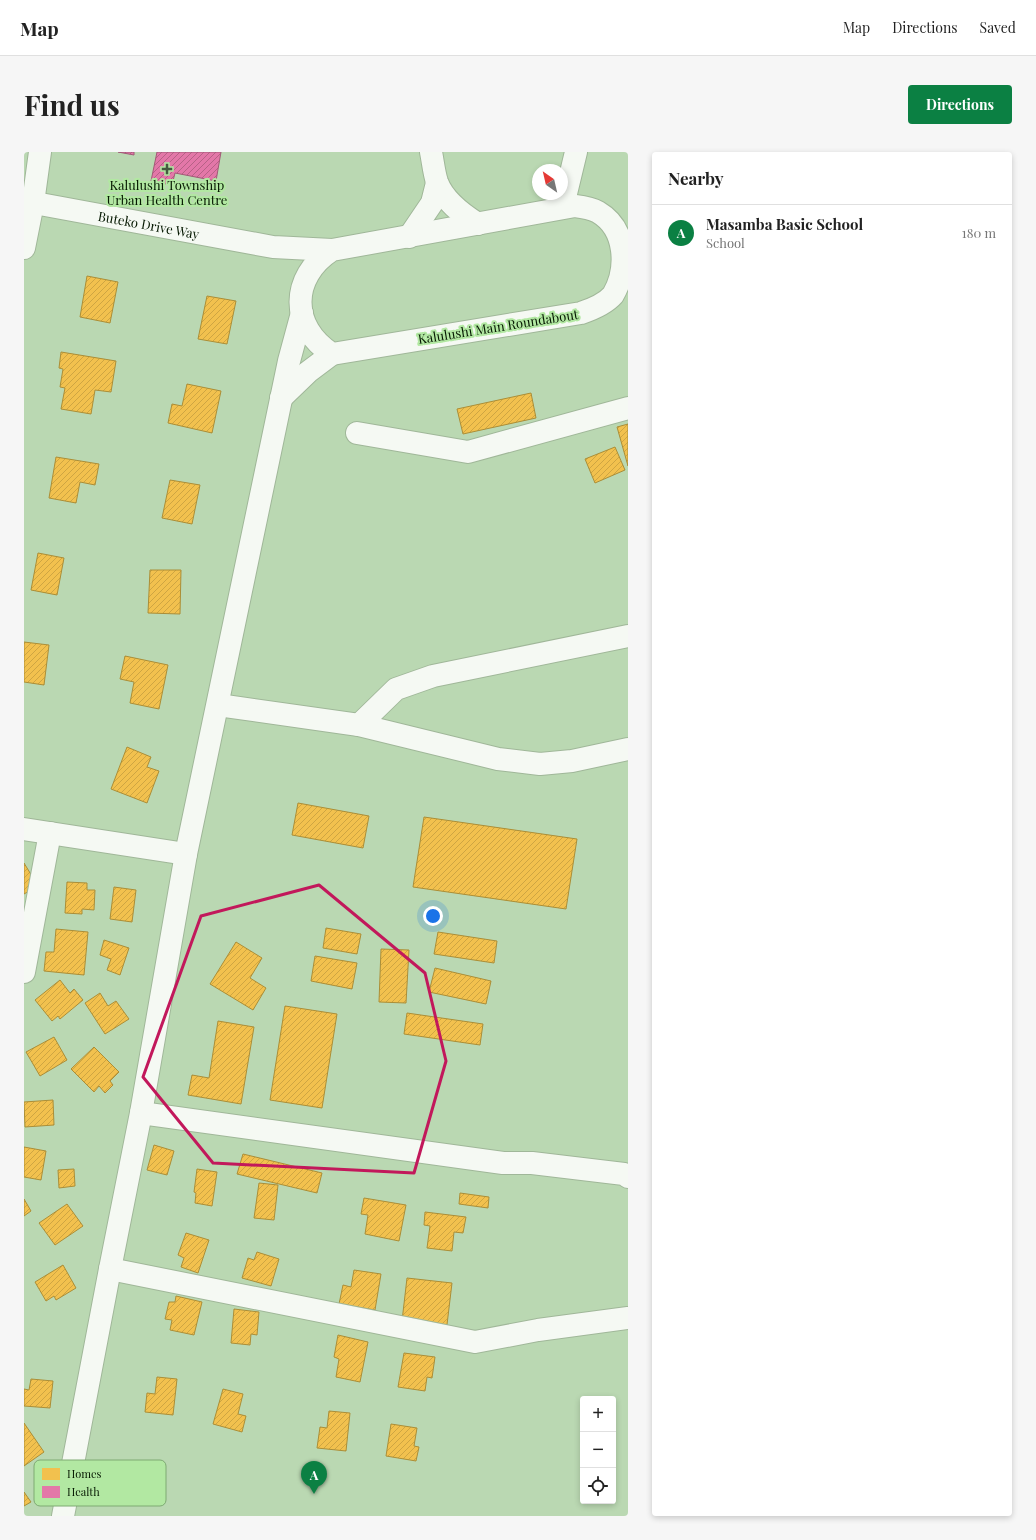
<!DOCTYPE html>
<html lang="en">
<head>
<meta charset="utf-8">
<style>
	body { margin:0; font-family:"Playfair Display",serif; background:#f6f6f6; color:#222 }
	.controls { position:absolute; right:12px; bottom:12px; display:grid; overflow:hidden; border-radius:4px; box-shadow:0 2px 6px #0003 }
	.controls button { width:36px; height:36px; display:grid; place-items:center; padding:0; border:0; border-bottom:1px solid #e0e0e0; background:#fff; color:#222; font:20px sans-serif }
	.compass { position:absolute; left:508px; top:12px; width:36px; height:36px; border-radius:50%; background:#fff; box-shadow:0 2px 6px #0003; rotate:326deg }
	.you { position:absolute; left:409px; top:764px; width:14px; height:14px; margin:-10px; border:3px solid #fff; border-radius:50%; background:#1a73e8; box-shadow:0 0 0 6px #1a73e833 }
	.badge { display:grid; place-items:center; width:26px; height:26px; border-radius:50%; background:#0b8043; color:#fff; font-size:13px; font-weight:700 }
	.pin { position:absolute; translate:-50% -33px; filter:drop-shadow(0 1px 2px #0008) }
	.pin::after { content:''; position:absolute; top:21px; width:14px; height:12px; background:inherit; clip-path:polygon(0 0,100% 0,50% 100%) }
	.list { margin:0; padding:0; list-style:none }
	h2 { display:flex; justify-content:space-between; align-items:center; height:52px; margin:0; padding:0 16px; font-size:17px }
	h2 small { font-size:13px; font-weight:400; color:#767676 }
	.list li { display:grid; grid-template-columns:26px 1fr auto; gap:12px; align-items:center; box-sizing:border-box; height:56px; padding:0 16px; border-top:1px solid #e0e0e0 }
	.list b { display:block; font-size:15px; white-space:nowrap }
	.list p { margin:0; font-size:13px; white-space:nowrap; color:#767676 }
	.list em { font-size:13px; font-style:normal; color:#767676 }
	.icon { flex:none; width:22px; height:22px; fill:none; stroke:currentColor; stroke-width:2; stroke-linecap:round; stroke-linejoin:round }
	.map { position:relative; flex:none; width:604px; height:1364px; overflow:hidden; border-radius:4px }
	header { display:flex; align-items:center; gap:24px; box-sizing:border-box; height:56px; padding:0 20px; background:#fff; border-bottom:1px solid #e0e0e0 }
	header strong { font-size:19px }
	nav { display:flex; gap:22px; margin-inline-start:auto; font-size:14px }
	.intro { display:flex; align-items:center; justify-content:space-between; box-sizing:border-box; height:96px; padding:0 24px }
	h1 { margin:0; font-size:28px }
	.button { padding:10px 18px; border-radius:4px; background:#0b8043; color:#fff; font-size:14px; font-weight:700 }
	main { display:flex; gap:24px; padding:0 24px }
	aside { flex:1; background:#fff; border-radius:4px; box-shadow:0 2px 6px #0003 }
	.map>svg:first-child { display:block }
	.homes { fill:url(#homes-hatch); stroke:#ab8e37 }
	.health { fill:url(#health-hatch); stroke:#a05a76 }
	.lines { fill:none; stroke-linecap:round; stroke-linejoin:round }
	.minor-casing { stroke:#a0b799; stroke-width:24 }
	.minor { stroke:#f5f9f3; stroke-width:22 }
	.marked { fill:none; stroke:#c2185b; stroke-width:3; stroke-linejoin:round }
	.poi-dot { fill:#445b3f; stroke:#b2e8a2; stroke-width:1.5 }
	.labels { text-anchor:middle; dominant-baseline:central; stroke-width:4; stroke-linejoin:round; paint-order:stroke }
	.poi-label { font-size:13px; fill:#051801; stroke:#b2e8a2 }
	.street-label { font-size:13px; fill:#051801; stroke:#b2e8a2 }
	.key { fill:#b2e8a2; stroke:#7eaa72; stroke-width:1 }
	.key-label { font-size:11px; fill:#051801 }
</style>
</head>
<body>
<header>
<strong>Map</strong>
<nav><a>Map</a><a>Directions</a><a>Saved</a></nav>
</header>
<div class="intro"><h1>Find us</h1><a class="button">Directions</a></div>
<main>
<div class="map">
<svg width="604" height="1364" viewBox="0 0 604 1364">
	<defs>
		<pattern id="homes-hatch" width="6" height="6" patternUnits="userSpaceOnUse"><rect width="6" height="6" fill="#f2c14e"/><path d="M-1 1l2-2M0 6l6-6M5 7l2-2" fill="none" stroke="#cea542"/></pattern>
		<pattern id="health-hatch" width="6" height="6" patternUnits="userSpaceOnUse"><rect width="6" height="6" fill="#e377a8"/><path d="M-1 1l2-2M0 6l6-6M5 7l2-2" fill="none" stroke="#b66186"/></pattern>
	</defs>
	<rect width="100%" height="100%" fill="#bad8b2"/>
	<path class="homes" d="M 63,124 L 94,130 L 86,171 L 56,165 Z
		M 183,144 L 212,149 L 203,192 L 174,187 Z
		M 37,200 L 92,209 L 87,240 L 71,238 L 67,262 L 37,257 L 41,236 L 36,235 L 39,217 L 35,216 Z
		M 163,232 L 197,239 L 188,281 L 144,271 L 148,252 L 158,254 Z
		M 507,241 L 512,266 L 439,282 L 433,257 Z
		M 604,272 L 604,314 L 593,275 Z
		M 591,295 L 601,318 L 571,331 L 561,307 Z
		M 32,305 L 75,312 L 71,333 L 56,330 L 52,351 L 25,346 Z
		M 146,328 L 176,333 L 168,372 L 138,366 Z
		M 14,401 L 40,406 L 33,443 L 7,438 Z
		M 126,418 L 157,418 L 156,462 L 124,461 Z
		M 0,490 L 25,493 L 20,533 L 0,530 Z
		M 101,504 L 144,513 L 135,557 L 106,551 L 110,530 L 96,527 Z
		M 103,595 L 127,605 L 123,615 L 135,619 L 123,651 L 87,637 Z
		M 274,651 L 345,664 L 339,696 L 268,683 Z
		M 400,665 L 553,687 L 542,757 L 389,735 Z
		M 0,711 L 14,734 L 0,742 Z
		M 43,730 L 63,731 L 63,738 L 71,738 L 70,758 L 58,757 L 58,762 L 41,761 Z
		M 90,735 L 112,738 L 108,770 L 86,767 Z
		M 302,776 L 337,782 L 333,802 L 299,796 Z
		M 32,777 L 64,780 L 60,823 L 20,819 L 22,800 L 30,800 Z
		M 414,780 L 473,789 L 470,811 L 410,802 Z
		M 80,788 L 105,796 L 96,823 L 83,818 L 87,807 L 76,803 Z
		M 212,790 L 238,806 L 226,826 L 242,836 L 229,858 L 186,832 Z
		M 357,797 L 385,798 L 382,851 L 355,850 Z
		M 291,804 L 333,811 L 328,837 L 287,829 Z
		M 411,816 L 467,829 L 462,852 L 405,840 Z
		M 36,828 L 46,841 L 50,837 L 59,848 L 36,867 L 34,864 L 28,869 L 11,848 Z
		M 76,841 L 84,854 L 92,849 L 105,867 L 81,882 L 61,851 Z
		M 261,854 L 313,862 L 298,956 L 246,948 Z
		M 383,861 L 459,872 L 456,893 L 380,882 Z
		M 194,869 L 230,875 L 217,952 L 164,943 L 168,923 L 185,926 Z
		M 30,885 L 43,908 L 16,924 L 2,900 Z
		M 70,895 L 95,920 L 86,929 L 89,933 L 81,941 L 75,934 L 70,940 L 47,917 Z
		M 29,948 L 30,973 L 1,975 L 0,950 Z
		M 130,993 L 150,999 L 143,1023 L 123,1018 Z
		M 0,995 L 22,999 L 17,1028 L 0,1025 Z
		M 219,1002 L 298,1021 L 293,1041 L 213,1022 Z
		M 50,1017 L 51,1034 L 35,1036 L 34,1018 Z
		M 173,1017 L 193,1020 L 188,1054 L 171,1051 L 172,1041 L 170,1040 Z
		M 235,1031 L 254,1033 L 250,1068 L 230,1066 Z
		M 436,1041 L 465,1045 L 464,1056 L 435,1052 Z
		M 340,1046 L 382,1053 L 375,1089 L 341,1082 L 344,1063 L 337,1062 Z
		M 0,1047 L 7,1059 L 0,1064 Z
		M 43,1052 L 59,1074 L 31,1093 L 15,1071 Z
		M 401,1060 L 442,1065 L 439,1081 L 430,1080 L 428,1099 L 403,1096 L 406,1074 L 400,1073 Z
		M 162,1081 L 185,1088 L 174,1121 L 157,1115 L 160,1106 L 154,1103 Z
		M 233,1100 L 255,1107 L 247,1134 L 218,1126 L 224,1106 L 230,1108 Z
		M 39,1113 L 52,1136 L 32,1148 L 30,1144 L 22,1149 L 11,1130 Z
		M 330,1118 L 357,1122 L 351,1158 L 315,1152 L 319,1133 L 327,1135 Z
		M 383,1126 L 428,1131 L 422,1181 L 378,1169 Z
		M 152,1144 L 178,1150 L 170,1183 L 146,1178 L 148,1168 L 141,1167 L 145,1150 L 151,1150 Z
		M 210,1157 L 235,1160 L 233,1183 L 227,1182 L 226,1193 L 207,1191 Z
		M 314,1183 L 344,1190 L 336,1230 L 312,1225 L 315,1207 L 310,1205 Z
		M 380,1201 L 411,1205 L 408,1226 L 403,1225 L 401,1239 L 374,1235 Z
		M 133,1225 L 153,1227 L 149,1263 L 121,1260 L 123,1241 L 131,1242 Z
		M 7,1227 L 29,1229 L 26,1256 L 0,1254 L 0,1237 L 5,1238 Z
		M 199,1237 L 219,1242 L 214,1262 L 222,1264 L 218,1280 L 189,1272 Z
		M 305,1259 L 326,1261 L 322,1299 L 293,1296 L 296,1275 L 303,1276 Z
		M 0,1271 L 20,1300 L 0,1314 Z
		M 367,1272 L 393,1276 L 390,1294 L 395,1295 L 392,1309 L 362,1304 Z
		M 0,1340 L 7,1350 L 0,1354 Z"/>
	<path class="health" d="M 94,0 L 110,0 L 110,3 Z
		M 133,0 L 197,0 L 192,29 L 151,21 L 148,33 L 127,29 Z"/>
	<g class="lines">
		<defs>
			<g id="minor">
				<path d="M 407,0 C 409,10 410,21 413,30 C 420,49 438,62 454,72"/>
				<path id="s1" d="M 0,49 L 249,95 L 308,98 L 551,54 C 559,55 567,56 574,60 C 603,77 604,117 589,143 C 581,152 569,157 557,161 L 308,202 C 266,175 266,125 308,98"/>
				<path d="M 539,54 L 552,0"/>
				<path d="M 385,85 L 408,51 L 413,31"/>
				<path d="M 0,96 L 9,51 L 16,0"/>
				<path d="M 257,246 L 284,220 L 308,202"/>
				<path d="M 333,281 L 444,300 L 604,256"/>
				<path d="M 194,553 L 335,573 L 474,607 L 516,612 L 548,609 L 604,597"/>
				<path d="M 335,573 L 372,537 L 409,524 L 604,484"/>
				<path d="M 0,677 L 162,702"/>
				<path d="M 0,820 L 26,681"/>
				<path d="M 117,961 L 479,1011 L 508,1011 L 600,1022 L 604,1025"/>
				<path d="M 86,1117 L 451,1190 L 514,1178 L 604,1166"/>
				<path d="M 39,1364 L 86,1117 L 117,961 L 162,702 L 265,209 L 278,161"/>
			</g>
		</defs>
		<use href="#minor" class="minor-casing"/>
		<use href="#minor" class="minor"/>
	</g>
	<path class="marked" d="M 295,733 L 401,821 L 422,909 L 390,1021 L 189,1011 L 119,925 L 177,764 Z"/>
	<path class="poi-dot" d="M141 11h4v4h4v4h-4v4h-4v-4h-4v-4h4z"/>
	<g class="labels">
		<g class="poi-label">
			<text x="143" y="32">Kalulushi Township<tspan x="143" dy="15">Urban Health Centre</tspan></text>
		</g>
		<g class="street-label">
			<text stroke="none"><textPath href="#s1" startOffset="127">Buteko Drive Way</textPath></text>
			<text transform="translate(474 174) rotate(-9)">Kalulushi Main Roundabout</text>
		</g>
	</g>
	<rect x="10" y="1308" width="132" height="46" rx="6" class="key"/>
	<rect x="18" y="1316" width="18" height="12" fill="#f2c14e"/>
	<rect x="18" y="1334" width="18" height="12" fill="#e377a8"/>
	<g class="key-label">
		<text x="43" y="1326">Homes</text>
		<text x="43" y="1344">Health</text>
	</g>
</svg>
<div class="controls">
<button>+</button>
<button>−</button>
<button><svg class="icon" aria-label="locate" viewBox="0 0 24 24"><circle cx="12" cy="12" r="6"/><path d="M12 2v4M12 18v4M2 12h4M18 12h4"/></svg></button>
</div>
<svg class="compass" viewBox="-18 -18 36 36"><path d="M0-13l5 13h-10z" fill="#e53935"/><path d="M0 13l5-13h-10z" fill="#767676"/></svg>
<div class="you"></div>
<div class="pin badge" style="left:290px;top:1342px">A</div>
</div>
<aside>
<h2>Nearby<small></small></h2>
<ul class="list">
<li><span class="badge">A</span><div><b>Masamba Basic School</b><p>School</p></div><em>180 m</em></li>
</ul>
</aside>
</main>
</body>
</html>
